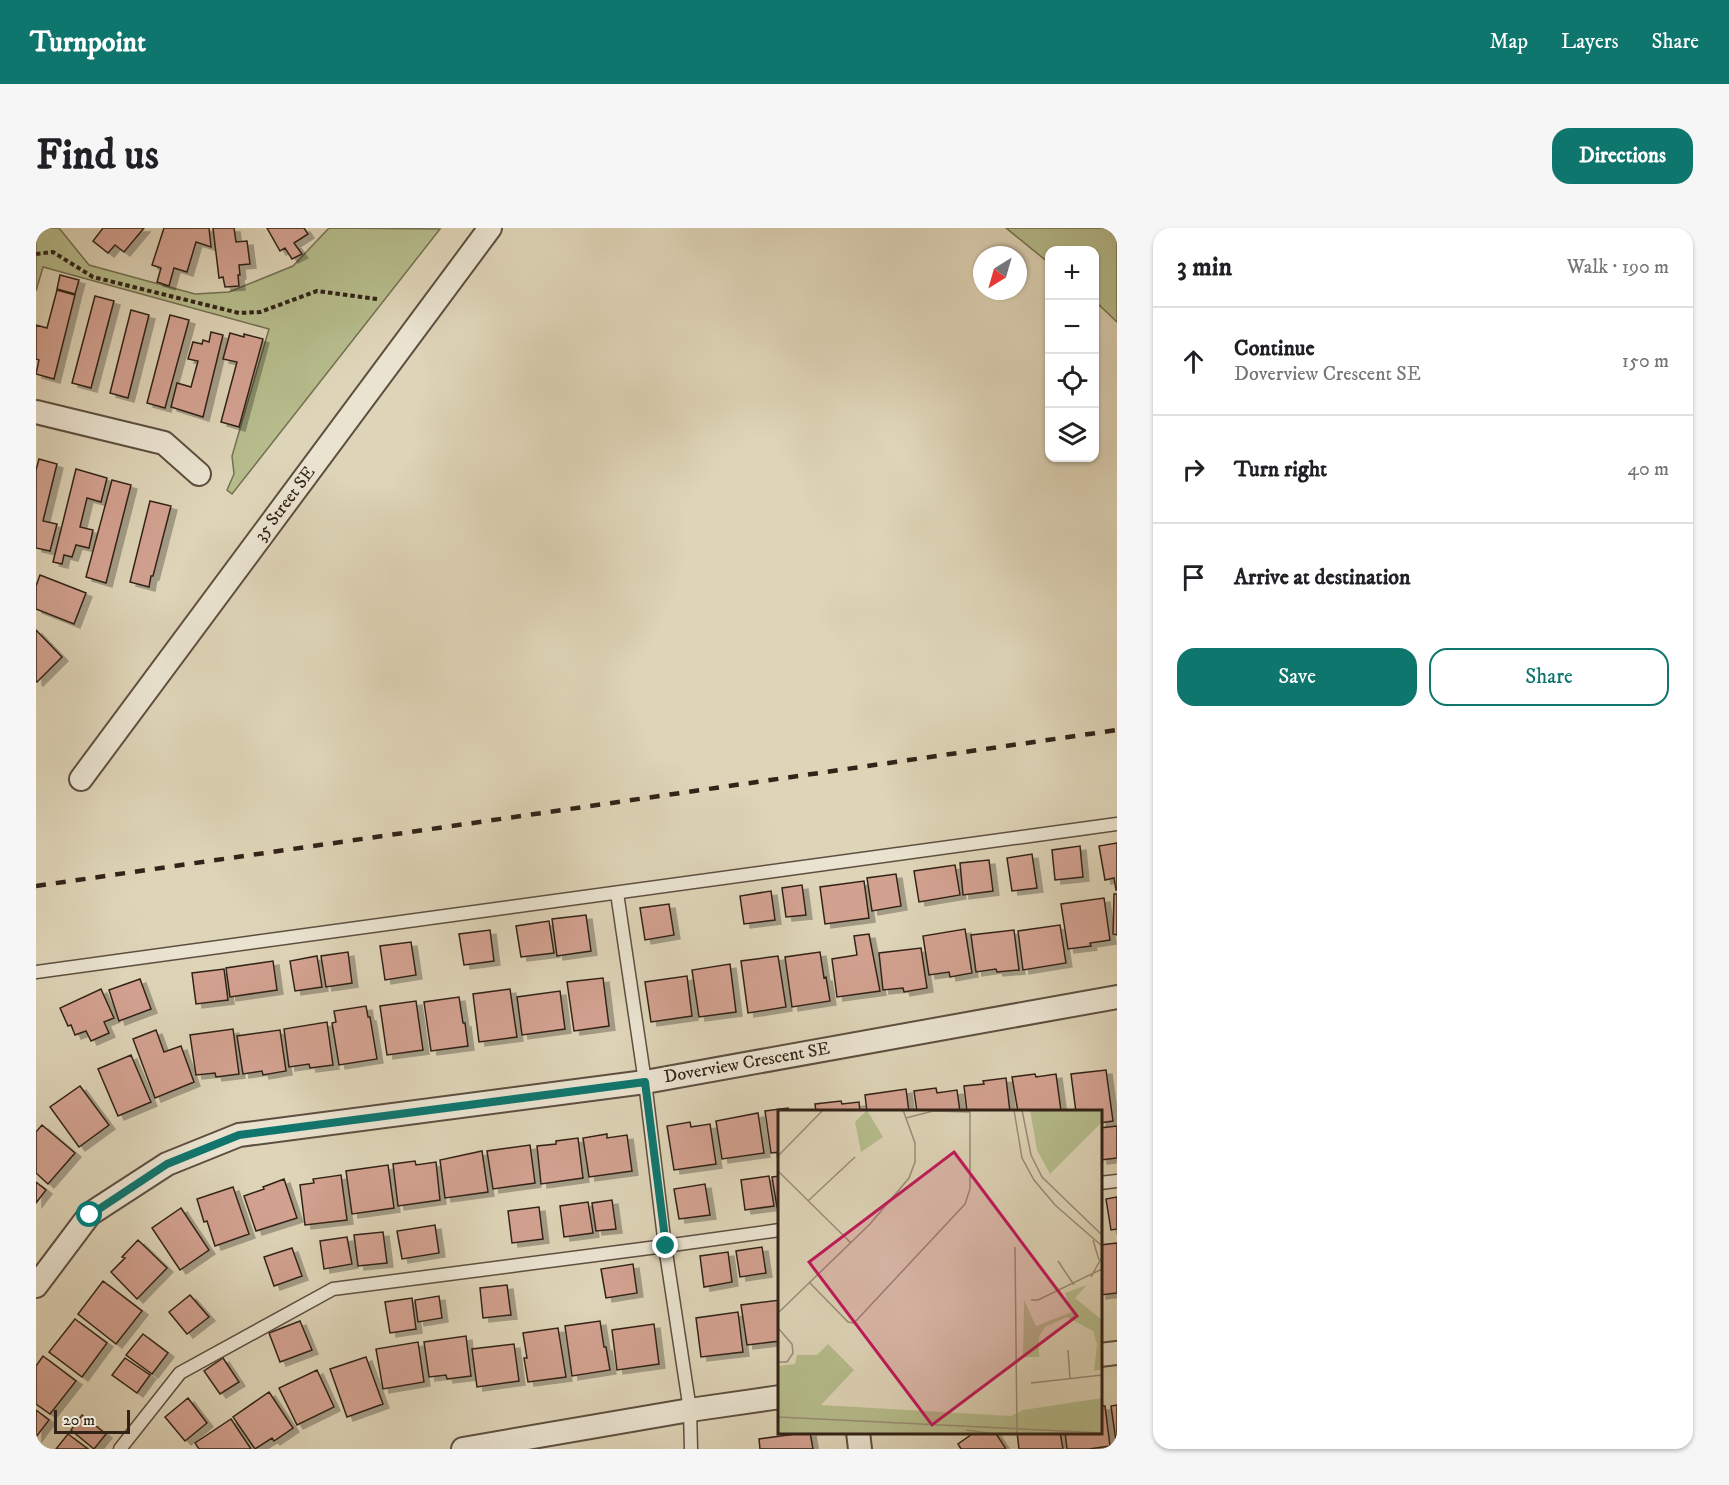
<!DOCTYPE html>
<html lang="en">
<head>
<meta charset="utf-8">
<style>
	body { margin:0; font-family:"IM FELL DW Pica",serif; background:#f6f6f6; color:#202124 }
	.controls { position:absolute; right:18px; top:18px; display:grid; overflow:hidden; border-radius:12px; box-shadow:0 2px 4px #0004 }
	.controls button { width:54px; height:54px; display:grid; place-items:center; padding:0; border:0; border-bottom:2px solid #e0e0e0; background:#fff; color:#202124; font:30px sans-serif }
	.compass { position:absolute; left:937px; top:18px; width:54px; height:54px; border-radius:50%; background:#fff; box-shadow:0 2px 4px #0004; rotate:217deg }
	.scale { position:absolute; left:18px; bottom:15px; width:76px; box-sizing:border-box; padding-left:6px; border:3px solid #322318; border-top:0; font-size:16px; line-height:21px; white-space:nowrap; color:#322318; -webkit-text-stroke:4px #eae3d0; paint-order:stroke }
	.stop { position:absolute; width:18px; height:18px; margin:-14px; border:4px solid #0f766e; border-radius:50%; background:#fff }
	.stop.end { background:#0f766e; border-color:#fff; box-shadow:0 2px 6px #0008 }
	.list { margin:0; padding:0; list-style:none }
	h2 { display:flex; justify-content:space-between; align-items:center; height:78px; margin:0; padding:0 24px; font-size:26px }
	h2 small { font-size:20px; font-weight:400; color:#757577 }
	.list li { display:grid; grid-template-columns:39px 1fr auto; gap:18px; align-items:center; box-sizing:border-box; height:108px; padding:0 24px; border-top:2px solid #e0e0e0 }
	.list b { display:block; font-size:22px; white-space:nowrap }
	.list p { margin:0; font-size:20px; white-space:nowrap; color:#757577 }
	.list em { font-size:20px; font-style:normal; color:#757577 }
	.actions { display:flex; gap:12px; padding:18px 24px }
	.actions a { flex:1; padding:14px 0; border:2px solid #0f766e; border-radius:18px; text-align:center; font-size:21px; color:#0f766e }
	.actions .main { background:#0f766e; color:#fff }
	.icon { flex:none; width:33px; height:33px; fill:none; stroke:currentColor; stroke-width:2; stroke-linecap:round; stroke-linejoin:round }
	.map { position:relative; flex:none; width:1081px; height:1221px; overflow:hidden; border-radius:18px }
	header { display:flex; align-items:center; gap:36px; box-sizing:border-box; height:84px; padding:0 30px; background:#0f766e; color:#fff }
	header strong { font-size:28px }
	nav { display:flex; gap:33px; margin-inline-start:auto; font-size:21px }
	.intro { display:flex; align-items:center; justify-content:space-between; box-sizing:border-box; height:144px; padding:0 36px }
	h1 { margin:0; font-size:42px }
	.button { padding:15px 27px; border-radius:18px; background:#0f766e; color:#fff; font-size:21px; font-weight:700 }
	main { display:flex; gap:36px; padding:0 36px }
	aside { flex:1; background:#fff; border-radius:18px; box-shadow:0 2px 4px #0004 }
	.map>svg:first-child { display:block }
	.green { fill:#b6bc8c; stroke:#747052; stroke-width:1.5 }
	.building { fill:#d3a190; stroke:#322318; stroke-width:1.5; filter:url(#shadow) }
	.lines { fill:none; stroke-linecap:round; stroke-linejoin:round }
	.lane-casing { stroke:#5d4f40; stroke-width:15 }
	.street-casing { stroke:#5d4f40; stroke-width:26 }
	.path { stroke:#322318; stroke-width:4; stroke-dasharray:4.5 3; stroke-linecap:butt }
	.lane { stroke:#eae3d0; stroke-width:12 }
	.street { stroke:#eae3d0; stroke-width:22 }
	.rail { stroke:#322318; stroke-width:4.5; stroke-dasharray:10 10; stroke-linecap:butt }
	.route { stroke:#0f766e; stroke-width:8 }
	.labels { text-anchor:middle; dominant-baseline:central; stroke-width:5; stroke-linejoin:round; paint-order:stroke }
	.street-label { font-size:18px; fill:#322318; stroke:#eae3d0 }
	.inset-road { fill:none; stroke:#998d77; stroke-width:1.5 }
	.view { fill:#c2185b; fill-opacity:0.15; stroke:#c2185b; stroke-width:3 }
	.inset-edge { fill:none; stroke:#322318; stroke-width:3 }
</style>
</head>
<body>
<header>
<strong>Turnpoint</strong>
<nav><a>Map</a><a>Layers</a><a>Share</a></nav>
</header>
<div class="intro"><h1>Find us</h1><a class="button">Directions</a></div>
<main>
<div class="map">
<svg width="1081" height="1221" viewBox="0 0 1081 1221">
	<defs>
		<filter id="shadow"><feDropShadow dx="6" dy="4" stdDeviation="0" flood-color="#0004"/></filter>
	</defs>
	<rect width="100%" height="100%" fill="#ded4b7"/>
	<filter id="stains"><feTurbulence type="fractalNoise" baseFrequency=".00333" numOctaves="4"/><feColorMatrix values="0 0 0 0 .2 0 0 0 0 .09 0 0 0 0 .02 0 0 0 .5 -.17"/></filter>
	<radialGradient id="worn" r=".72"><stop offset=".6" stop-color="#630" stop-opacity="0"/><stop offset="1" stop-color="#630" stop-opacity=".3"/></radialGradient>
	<path class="green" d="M 0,0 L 23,0 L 53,37 L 159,66 L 193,64 L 257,38 L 293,0 L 404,1 L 196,266 L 191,262 L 198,246 L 196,228 L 233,101 L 7,39 L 0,63 Z
		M 970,0 L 1081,0 L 1081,94 L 1059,73 L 1058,22 L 1014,22 L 1013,35 Z"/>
	<path class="building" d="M 67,0 L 108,0 L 88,24 L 79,17 L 72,25 L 57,13 Z
		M 128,0 L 173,0 L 175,19 L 160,14 L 151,44 L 138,40 L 133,58 L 121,54 L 125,40 L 116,37 Z
		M 177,0 L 198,0 L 200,14 L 211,13 L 214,36 L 203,37 L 204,47 L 202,47 L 203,58 L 189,59 L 187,49 L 183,50 Z
		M 231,0 L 268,0 L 272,6 L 258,15 L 266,26 L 256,31 L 249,20 L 244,23 Z
		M 24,47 L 43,52 L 39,66 L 21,61 Z
		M 21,62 L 39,67 L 18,151 L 0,146 L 3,132 L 0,131 L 0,97 L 11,100 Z
		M 59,68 L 78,73 L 55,160 L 36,155 Z
		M 95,82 L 113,87 L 92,170 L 74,165 Z
		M 134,87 L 153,92 L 129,180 L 111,175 Z
		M 175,104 L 187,107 L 167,189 L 135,179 L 141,155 L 155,159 L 162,133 L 152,131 L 157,114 L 166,116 L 167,112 L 173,114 Z
		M 194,105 L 208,109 L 208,106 L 227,111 L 203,199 L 185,194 L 201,134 L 187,131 Z
		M 3,231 L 21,236 L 7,293 L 21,296 L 14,323 L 0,320 L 0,242 Z
		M 40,241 L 71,250 L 65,274 L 51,270 L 44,299 L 57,302 L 53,320 L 40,317 L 36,329 L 28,327 L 26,336 L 17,334 Z
		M 76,252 L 95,257 L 70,355 L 50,349 Z
		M 114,273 L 135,278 L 117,348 L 115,348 L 113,359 L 94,354 Z
		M 4,347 L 50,365 L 38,396 L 0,381 L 0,358 Z
		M 0,402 L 26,429 L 1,454 L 0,453 Z
		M 1081,615 L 1081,662 L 1080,662 L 1078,650 L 1069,652 L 1063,618 Z
		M 1044,618 L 1047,649 L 1019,652 L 1016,622 Z
		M 996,626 L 1001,660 L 976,663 L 971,630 Z
		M 953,632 L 957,663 L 927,667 L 924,635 Z
		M 919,637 L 924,667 L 883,674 L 878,643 Z
		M 860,646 L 865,678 L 836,683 L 831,650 Z
		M 828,653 L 833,690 L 789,696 L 784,659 Z
		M 766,657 L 770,687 L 750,689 L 746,660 Z
		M 735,663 L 739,692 L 708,696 L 704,668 Z
		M 1078,666 L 1081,666 L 1081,707 L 1077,706 Z
		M 1068,670 L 1074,712 L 1054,715 L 1055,718 L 1032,721 L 1025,676 Z
		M 633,676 L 638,707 L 609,712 L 604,680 Z
		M 550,687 L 555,723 L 521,728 L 516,691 Z
		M 513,693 L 518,725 L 485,729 L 480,698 Z
		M 1024,697 L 1030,735 L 987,742 L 982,703 Z
		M 929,701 L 936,745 L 914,749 L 913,744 L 893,747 L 887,708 Z
		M 454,702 L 458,733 L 428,737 L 423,706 Z
		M 978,702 L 983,742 L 961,744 L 960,741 L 940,744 L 935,707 Z
		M 833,706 L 844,763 L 801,769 L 796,731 L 821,727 L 818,708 Z
		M 375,714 L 380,747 L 349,752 L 344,718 Z
		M 885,720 L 891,760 L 868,764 L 867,760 L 847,762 L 843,725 Z
		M 312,724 L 316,755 L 290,759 L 285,728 Z
		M 784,724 L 788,750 L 790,749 L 794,773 L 756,779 L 749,729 Z
		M 281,728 L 286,759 L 259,763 L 254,733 Z
		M 742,728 L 750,779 L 712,785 L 705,733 Z
		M 237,733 L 241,762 L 194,769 L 190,740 Z
		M 694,736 L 700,784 L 663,789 L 656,742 Z
		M 188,741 L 192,772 L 160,776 L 156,745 Z
		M 651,748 L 656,788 L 615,794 L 609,754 Z
		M 567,750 L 573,798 L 538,803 L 531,754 Z
		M 104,751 L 115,781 L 83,793 L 73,762 Z
		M 65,761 L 78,790 L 68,794 L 73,805 L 55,813 L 50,803 L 39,807 L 35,797 L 32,798 L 24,780 Z
		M 474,761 L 481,809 L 443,814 L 437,766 Z
		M 524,763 L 529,801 L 486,807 L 481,769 Z
		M 423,769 L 427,795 L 429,795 L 432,818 L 395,823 L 388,774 Z
		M 380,773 L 387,822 L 351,827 L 344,778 Z
		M 330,778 L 332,789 L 334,789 L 341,831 L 303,837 L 296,795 L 300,794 L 298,783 Z
		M 291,794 L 297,837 L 274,840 L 273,836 L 253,839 L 248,801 Z
		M 197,801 L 203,846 L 180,849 L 179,845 L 160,847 L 154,807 Z
		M 120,802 L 128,824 L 145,818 L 158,854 L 119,870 L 97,811 Z
		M 244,802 L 250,843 L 227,847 L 226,843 L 207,846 L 201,808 Z
		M 95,827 L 115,874 L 82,888 L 62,841 Z
		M 1070,842 L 1077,893 L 1064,895 L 1064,884 L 1040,884 L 1035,846 Z
		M 999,846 L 1000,849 L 1020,846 L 1025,883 L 982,884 L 976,849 Z
		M 970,850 L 974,884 L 931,884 L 928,858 L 948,856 L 947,853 Z
		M 44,858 L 73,897 L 43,919 L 14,879 Z
		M 900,860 L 901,865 L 921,862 L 924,884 L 881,884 L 878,863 Z
		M 870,861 L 873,884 L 831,884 L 829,867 Z
		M 805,873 L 806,876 L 823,874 L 824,884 L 780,884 L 779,876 Z
		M 752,880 L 752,884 L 744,884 L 744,924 L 735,925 L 729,883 Z
		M 722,885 L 728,925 L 686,931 L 680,893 Z
		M 654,894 L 655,899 L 674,896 L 680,936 L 638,942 L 631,898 Z
		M 6,897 L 39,925 L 12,956 L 0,945 L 0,904 Z
		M 1081,898 L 1081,930 L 1065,932 L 1064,900 Z
		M 571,906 L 571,910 L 591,907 L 596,943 L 553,949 L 547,910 Z
		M 542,910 L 547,950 L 505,956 L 501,918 L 520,916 L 520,913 Z
		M 494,917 L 499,955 L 457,961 L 451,923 Z
		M 446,923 L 452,964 L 409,970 L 404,932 Z
		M 379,933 L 380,937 L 400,934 L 404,972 L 362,978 L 357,936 Z
		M 352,937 L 358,980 L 316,986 L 310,943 Z
		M 305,947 L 311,992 L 269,997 L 264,957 L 278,955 L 277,951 Z
		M 733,948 L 738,978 L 709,982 L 705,952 Z
		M 744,948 L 744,978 L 741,979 L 736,949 Z
		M 248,951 L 261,990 L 220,1003 L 208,968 L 228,961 L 227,959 Z
		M 0,954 L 10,962 L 0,975 Z
		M 669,956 L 674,987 L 643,991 L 638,961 Z
		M 197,959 L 213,1006 L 179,1018 L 171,993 L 168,994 L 161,971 Z
		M 1081,969 L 1081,1001 L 1075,1002 L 1070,971 Z
		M 576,972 L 580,1001 L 560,1003 L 556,975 Z
		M 552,974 L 557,1005 L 528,1009 L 524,978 Z
		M 503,979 L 507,1011 L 476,1015 L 472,983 Z
		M 145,980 L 173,1022 L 144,1042 L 116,1000 Z
		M 399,997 L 403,1025 L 366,1031 L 361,1003 Z
		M 347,1004 L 351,1035 L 322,1038 L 318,1007 Z
		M 311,1009 L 316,1036 L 288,1041 L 284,1013 Z
		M 102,1012 L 131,1040 L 101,1071 L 75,1044 L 89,1030 L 86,1029 Z
		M 1081,1015 L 1081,1065 L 1064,1067 L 1064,1017 Z
		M 726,1019 L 730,1045 L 704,1049 L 700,1023 Z
		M 256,1020 L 266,1048 L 238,1058 L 228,1029 Z
		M 692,1024 L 696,1054 L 668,1059 L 664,1028 Z
		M 597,1036 L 601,1065 L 570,1070 L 565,1041 Z
		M 67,1053 L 106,1083 L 80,1116 L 42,1086 Z
		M 471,1057 L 475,1087 L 447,1090 L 444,1060 Z
		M 154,1067 L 173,1089 L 151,1106 L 133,1084 Z
		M 403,1068 L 406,1090 L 382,1094 L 379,1072 Z
		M 376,1070 L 380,1101 L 354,1105 L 349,1074 Z
		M 744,1072 L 744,1113 L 711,1117 L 705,1077 Z
		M 702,1084 L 707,1124 L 665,1129 L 660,1090 Z
		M 39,1091 L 71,1115 L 46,1149 L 13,1124 Z
		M 264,1093 L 276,1122 L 244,1134 L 233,1105 Z
		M 564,1093 L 568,1119 L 570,1119 L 574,1142 L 536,1148 L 529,1098 Z
		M 618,1096 L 623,1136 L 581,1142 L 576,1102 Z
		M 522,1100 L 530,1149 L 492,1154 L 488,1130 L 491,1130 L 487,1105 Z
		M 107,1106 L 132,1125 L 116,1146 L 90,1127 Z
		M 430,1108 L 435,1148 L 411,1151 L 410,1147 L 393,1149 L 388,1114 Z
		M 382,1114 L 388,1154 L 347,1161 L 340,1121 Z
		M 478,1116 L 483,1153 L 441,1159 L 436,1121 Z
		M 7,1128 L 40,1153 L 14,1186 L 0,1176 L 0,1138 Z
		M 330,1129 L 347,1176 L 311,1189 L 294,1141 Z
		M 89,1130 L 114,1147 L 101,1165 L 76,1147 Z
		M 187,1130 L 203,1154 L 184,1166 L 168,1143 Z
		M 281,1142 L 298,1179 L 261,1197 L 243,1160 Z
		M 233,1164 L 257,1200 L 238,1213 L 236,1210 L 219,1221 L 197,1189 Z
		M 152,1170 L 171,1195 L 149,1213 L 129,1189 Z
		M 1081,1177 L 1081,1220 L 1075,1178 Z
		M 1064,1178 L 1069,1178 L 1074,1218 L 1053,1221 L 1031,1221 L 1029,1204 L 1064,1204 Z
		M 0,1182 L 13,1192 L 0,1209 Z
		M 46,1187 L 70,1206 L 58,1221 L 35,1202 Z
		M 195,1191 L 215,1221 L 163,1221 L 159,1215 Z
		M 774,1204 L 777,1221 L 724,1221 L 723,1211 Z
		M 939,1204 L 959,1204 L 970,1221 L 925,1221 L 922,1216 Z
		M 981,1204 L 1024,1204 L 1027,1221 L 983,1221 Z
		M 32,1206 L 52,1221 L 20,1221 Z"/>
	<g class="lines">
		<defs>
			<path id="lane" d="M 581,665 L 609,854 L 629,1018 L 654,1182 L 655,1221
				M 0,744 L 1081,596
				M 1064,955 L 1081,953
				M 84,1221 L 144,1145 L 297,1061 L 629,1018 L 744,1002"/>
			<path id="street" d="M 0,184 L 128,215 L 163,246
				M 45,551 L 454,0
				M 0,1058 L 54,986 L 131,936 L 203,907 L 609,854 L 1081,769
				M 1064,1127 L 1081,1125
				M 822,1204 L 824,1221
				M 427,1221 L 654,1182 L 744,1169"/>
		</defs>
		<use href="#lane" class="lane-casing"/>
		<use href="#street" class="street-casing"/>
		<path class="path" d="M 0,26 L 17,24 L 57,49 L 203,85 L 224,84 L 281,63 L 341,71"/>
		<use href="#lane" class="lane"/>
		<use href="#street" class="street"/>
		<path class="rail" d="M 0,658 L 1081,502"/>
	</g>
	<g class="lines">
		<path class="route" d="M 54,987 L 131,936 L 203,907 L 609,854 L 630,1018"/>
	</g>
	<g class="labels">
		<g class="street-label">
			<text transform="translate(249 276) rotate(-53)">35 Street SE</text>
			<text transform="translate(711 835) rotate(-10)">Doverview Crescent SE</text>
		</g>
	</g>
	<g transform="translate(742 882)">
		<rect width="324" height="324" fill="#ded4b7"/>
		<path d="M 89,0 L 105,27 L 83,42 L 77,12 ZM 252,0 L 324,0 L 324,12 L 272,64 L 259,40 ZM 309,175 L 297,188 L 324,210 L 324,259 L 316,261 L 319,234 L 315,221 L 289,207 L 267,217 L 261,227 L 261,247 L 245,247 L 246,190 L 258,216 L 294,202 L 287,183 ZM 50,234 L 76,260 L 43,295 L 233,306 L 245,300 L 324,288 L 324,324 L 0,324 L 0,256 L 17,254 L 19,245 L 39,245 Z" fill="#b6bc8c"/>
		<path class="inset-road" d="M 236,0 L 244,48 L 256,70 L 277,95 L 324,136M 244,0 L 253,45 L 264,67 L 324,125M 0,46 L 45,0M 0,61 L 73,133M 30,91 L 77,47M 315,130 L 321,150M 237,137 L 239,324M 280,151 L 296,175M 313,167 L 324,147M 32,173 L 70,212 L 76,213 L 187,94 L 192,79 L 192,2 L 155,1 L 128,8M 253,190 L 260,190 L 324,159M 0,203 L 92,114 L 131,68 L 137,52 L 137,33 L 125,0M 0,218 L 14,234 L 15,243 L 9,252 L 0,252M 290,240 L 292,269M 253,273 L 324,265M 0,307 L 324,323M 188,320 L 217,324"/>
		<path class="view" d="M 176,42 L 299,206 L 154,315 L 31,152 Z"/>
		<rect width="324" height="324" class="inset-edge"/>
	</g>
	<rect width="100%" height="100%" filter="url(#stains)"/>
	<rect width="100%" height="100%" fill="url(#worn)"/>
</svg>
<div class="controls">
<button>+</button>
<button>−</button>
<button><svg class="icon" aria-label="locate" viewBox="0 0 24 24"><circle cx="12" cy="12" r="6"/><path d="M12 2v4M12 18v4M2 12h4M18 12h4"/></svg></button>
<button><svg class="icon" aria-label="layers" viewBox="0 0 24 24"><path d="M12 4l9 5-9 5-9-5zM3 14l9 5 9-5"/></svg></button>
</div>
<svg class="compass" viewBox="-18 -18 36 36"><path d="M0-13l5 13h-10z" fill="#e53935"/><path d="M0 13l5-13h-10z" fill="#757577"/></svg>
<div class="scale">20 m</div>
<div class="stop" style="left:54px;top:987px"></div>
<div class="stop end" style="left:630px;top:1018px"></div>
</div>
<aside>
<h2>3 min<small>Walk · 190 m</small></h2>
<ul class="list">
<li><svg class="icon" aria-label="ahead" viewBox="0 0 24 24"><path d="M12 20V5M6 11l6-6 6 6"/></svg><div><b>Continue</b><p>Doverview Crescent SE</p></div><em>150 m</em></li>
<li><svg class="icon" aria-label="right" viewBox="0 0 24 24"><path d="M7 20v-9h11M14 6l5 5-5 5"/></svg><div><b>Turn right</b></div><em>40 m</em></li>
<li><svg class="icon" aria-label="arrive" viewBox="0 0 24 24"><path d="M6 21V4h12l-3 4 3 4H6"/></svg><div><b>Arrive at destination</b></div></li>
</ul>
<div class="actions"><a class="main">Save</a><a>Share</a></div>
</aside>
</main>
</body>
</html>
